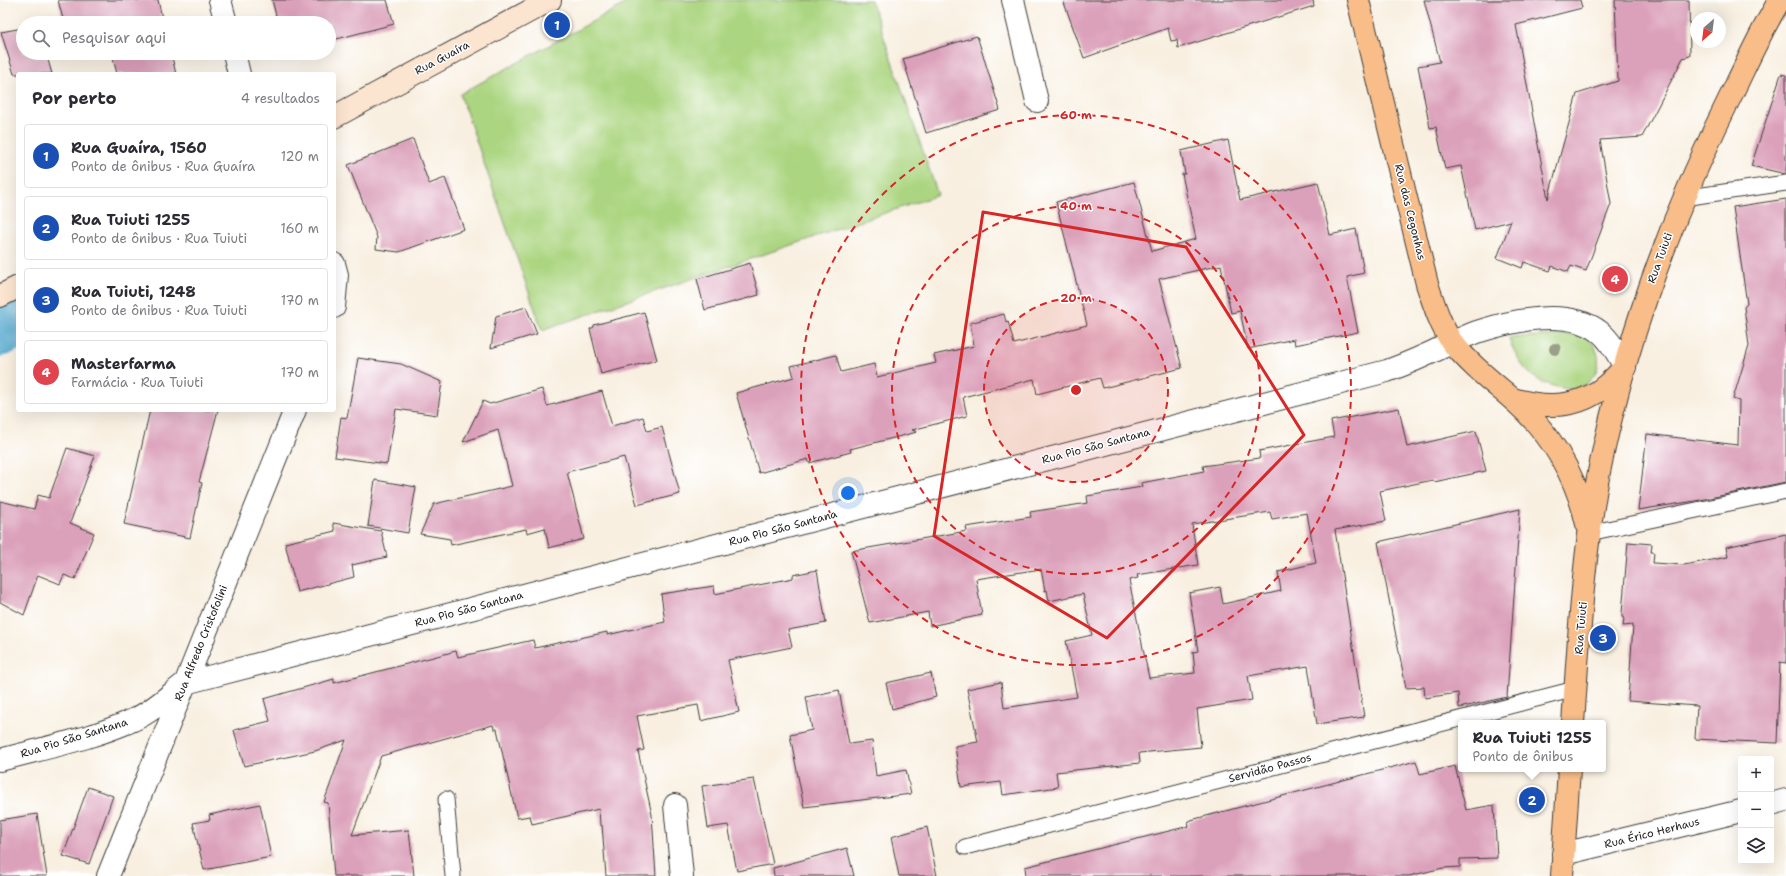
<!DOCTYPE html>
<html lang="pt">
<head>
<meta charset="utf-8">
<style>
	body { margin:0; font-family:"Shantell Sans",sans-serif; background:#f7f7f7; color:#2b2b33 }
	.controls { position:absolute; right:12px; bottom:12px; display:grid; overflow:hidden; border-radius:4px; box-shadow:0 4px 16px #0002 }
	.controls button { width:36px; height:36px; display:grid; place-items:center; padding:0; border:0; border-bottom:1px solid #e1e1e2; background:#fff; color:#2b2b33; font:20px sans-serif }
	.compass { position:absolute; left:1690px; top:12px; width:36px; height:36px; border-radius:50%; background:#fff; box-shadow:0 4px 16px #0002; rotate:208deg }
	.you { position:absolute; left:848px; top:493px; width:14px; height:14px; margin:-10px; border:3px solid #fff; border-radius:50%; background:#1a73e8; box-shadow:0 0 0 6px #1a73e833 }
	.badge { display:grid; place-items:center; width:26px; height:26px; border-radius:50%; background:#d1495b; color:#fff; font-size:13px; font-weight:700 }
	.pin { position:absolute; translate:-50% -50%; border:2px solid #fff; box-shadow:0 1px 4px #0006 }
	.popup { position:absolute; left:1458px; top:720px; width:148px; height:52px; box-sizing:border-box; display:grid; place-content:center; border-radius:4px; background:#fff; filter:drop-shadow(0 1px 3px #0005); font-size:13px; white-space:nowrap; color:#7c7c81 }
	.popup b { font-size:15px; color:#2b2b33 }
	.popup::after { content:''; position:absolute; left:50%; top:100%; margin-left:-8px; border:8px solid transparent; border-top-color:#fff }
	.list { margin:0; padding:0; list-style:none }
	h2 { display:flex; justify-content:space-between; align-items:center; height:52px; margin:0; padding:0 16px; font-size:17px }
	h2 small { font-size:13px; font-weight:400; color:#7c7c81 }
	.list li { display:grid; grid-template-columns:26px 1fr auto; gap:12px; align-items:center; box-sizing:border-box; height:64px; margin:0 8px 8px; padding:0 8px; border:1px solid #e1e1e2; border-radius:4px }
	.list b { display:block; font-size:15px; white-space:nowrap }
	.list p { margin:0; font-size:13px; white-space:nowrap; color:#7c7c81 }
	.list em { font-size:13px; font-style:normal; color:#7c7c81 }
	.icon { flex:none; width:22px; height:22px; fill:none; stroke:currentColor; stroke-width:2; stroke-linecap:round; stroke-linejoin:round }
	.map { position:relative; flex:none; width:1786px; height:876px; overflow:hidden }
	.search { position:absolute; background:#fff; box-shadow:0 4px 16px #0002; left:16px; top:16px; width:320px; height:44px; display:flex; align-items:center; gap:10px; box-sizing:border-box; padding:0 14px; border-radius:22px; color:#7c7c81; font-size:15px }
	.panel { position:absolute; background:#fff; box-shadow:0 4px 16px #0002; left:16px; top:72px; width:320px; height:340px; border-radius:4px }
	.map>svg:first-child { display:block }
	.green { fill:#abd580; stroke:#64784e }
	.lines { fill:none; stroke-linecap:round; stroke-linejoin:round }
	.river { stroke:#4fa6cc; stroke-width:55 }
	.building { fill:#dba0ba; fill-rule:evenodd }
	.lane-casing { stroke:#3d3c39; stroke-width:17 }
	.street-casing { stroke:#3d3c39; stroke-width:24 }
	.secondary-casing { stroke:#3d3c39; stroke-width:24 }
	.primary-casing { stroke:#3d3c39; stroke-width:24 }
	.lane { stroke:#fff; stroke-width:15 }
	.street { stroke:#fff; stroke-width:22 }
	.secondary { stroke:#fce5d0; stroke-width:22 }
	.primary { stroke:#f8bd89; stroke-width:22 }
	.tree { fill:#9a9f87 }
	.marked { fill:none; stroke:#d62828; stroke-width:3; stroke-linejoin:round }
	.ring { fill:none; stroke:#d62828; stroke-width:2; stroke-dasharray:7 5 }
	.labels { text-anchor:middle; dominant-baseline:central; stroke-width:3; stroke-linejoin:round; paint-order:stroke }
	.street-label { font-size:11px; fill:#1c1c1c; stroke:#fff }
	.centre { fill:#d62828; stroke:#fff; stroke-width:2 }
	.ring-label { font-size:12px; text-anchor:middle; font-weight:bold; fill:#d62828; stroke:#fff; stroke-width:3; stroke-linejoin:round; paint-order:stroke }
</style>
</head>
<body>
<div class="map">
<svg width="1786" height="876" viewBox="0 0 1786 876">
	<rect width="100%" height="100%" fill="#fff"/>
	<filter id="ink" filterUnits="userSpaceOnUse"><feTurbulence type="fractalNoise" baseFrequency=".025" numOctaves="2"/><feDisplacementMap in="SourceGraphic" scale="8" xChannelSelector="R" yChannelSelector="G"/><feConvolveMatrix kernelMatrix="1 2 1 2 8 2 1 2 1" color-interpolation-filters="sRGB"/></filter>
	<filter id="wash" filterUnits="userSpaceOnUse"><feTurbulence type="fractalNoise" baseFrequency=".012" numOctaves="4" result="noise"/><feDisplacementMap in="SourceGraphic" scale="16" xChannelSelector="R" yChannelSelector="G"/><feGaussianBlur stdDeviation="0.9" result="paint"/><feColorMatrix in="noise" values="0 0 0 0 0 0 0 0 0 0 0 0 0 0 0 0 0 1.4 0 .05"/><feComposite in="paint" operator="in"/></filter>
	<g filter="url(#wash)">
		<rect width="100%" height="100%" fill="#f8efe0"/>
		<path class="green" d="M 632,0 L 871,0 L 938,195 L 542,330 L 460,94 Z
			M 1571,334 C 1578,335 1585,337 1591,342 C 1604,356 1599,378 1582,386 C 1574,390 1566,389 1558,387 C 1531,382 1517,363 1509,338 Z"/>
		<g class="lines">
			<path class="river" d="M 0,329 L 18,320"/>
		</g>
		<g id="blocks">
			<path class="building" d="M 58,0 L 158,0 L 163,23 L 64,23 Z
				M 272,0 L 387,0 L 394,24 L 329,41 L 329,23 L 278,23 Z
				M 1063,0 L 1313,0 L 1314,6 L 1178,48 L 1177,40 L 1171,41 L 1168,28 L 1084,58 Z
				M 1424,0 L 1580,0 L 1582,8 L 1516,25 L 1548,199 L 1577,94 L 1618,81 L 1615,0 L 1689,0 L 1690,56 L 1683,58 L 1642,137 L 1600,140 L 1611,204 L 1586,271 L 1571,266 L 1568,272 L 1552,266 L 1550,271 L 1524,262 L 1522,268 L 1497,258 L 1511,221 L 1475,230 L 1461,166 L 1445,169 L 1436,127 L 1430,128 L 1418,66 L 1440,62 Z
				M 23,28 L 23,53 L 46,53 L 52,74 L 14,74 L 1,32 Z
				M 977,36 L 1000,110 L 926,133 L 903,59 Z
				M 112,53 L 171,53 L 176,74 L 117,74 Z
				M 1781,74 L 1786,75 L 1786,174 L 1751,166 Z
				M 413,139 L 429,184 L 445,178 L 464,229 L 399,252 L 376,249 L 377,237 L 348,165 Z
				M 1228,140 L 1240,200 L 1318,182 L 1330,235 L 1356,229 L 1364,273 L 1347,277 L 1358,332 L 1295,345 L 1294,339 L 1248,349 L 1240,311 L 1231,313 L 1221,265 L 1159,279 L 1182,368 L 1103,388 L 1100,378 L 1037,394 L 1034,379 L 963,397 L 967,416 L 912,430 L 917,432 L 850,449 L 851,452 L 809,463 L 808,459 L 759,473 L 736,393 L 794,377 L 791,366 L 836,355 L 841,372 L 874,364 L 877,377 L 936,363 L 934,355 L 974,346 L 970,323 L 1004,314 L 1006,322 L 1008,321 L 1014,344 L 1087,325 L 1056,202 L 1134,182 L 1152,251 L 1196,239 L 1182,174 L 1185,174 L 1181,151 Z
				M 1786,199 L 1786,482 L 1695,501 L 1638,510 L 1647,434 L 1738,445 L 1739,401 L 1733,399 L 1749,346 L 1744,307 L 1747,304 L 1733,207 Z
				M 750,263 L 759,295 L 705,310 L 697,279 Z
				M 526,307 L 537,334 L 491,348 L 496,316 Z
				M 644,312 L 657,360 L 601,374 L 590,329 L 594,327 L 594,325 Z
				M 358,358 L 401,364 L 442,382 L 437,415 L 396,409 L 387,464 L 335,457 L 341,417 L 347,418 Z
				M 542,389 L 547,406 L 602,391 L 612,426 L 643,417 L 647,431 L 662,427 L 680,494 L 637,505 L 624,457 L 567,472 L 584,539 L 549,548 L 545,528 L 527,533 L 526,529 L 451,545 L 450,539 L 420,534 L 434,504 L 512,486 L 498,430 L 463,442 L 483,401 L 490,404 Z
				M 1399,408 L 1407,447 L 1476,431 L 1486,471 L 1434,482 L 1433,480 L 1380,491 L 1386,521 L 1335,530 L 1364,717 L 1317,724 L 1308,666 L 1248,676 L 1252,700 L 1197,709 L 1201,747 L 1139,753 L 1140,763 L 1056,772 L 1058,787 L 1003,795 L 1001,782 L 961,787 L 955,746 L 978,742 L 967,689 L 1001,682 L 1004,708 L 1077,697 L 1066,641 L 1092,635 L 1083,594 L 1049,601 L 1047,590 L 1045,591 L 1041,569 L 976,579 L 982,615 L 930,626 L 928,612 L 870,623 L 851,551 L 967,531 L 966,527 L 1031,517 L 1030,512 L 1088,503 L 1087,496 L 1142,487 L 1141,483 L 1204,471 L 1203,466 L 1260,458 L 1259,451 L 1334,437 L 1331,421 ZM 1270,512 L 1272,519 L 1307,513 L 1316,563 L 1278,572 L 1281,591 L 1223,604 L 1220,587 L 1189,593 L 1198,651 L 1193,652 L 1195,673 L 1149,678 L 1129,580 L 1138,578 L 1137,575 L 1198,565 L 1192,524 Z
				M 150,410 L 218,410 L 199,482 L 202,483 L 190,538 L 124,524 Z
				M 67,448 L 95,456 L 70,523 L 94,533 L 75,579 L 64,575 L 60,584 L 38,575 L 24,615 L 0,602 L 0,501 L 34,509 L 38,495 L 49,498 Z
				M 375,480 L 416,487 L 408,533 L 368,526 Z
				M 1520,509 L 1507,697 L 1459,708 L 1458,693 L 1425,698 L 1424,687 L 1406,688 L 1378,542 Z
				M 333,523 L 381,531 L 387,557 L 352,565 L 354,577 L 297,592 L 285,543 L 335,531 Z
				M 1786,534 L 1786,663 L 1780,662 L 1777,743 L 1695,739 L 1697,706 L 1628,701 L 1633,625 L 1623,626 L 1624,618 L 1622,617 L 1622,613 L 1628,542 L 1652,544 L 1651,552 L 1654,552 L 1653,563 L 1684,565 L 1728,557 L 1726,547 Z
				M 817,570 L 826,623 L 788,630 L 792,647 L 728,660 L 739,712 L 701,721 L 698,705 L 637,716 L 644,750 L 638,751 L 652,815 L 656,876 L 606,876 L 602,825 L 600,825 L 599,809 L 532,824 L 530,816 L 517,818 L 497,729 L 494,729 L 493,725 L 381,756 L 352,835 L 409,830 L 414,876 L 334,876 L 328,803 L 324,802 L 346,740 L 315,751 L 244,766 L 234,730 L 270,721 L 264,699 L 334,679 L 334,683 L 456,651 L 458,657 L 533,640 L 535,648 L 607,632 L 607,635 L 665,622 L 661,594 L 714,586 L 715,594 L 793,578 L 793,575 Z
				M 931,673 L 936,697 L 892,709 L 886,683 Z
				M 839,690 L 849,744 L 872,741 L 876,776 L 906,770 L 911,794 L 804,807 L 790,735 L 812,730 L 806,697 Z
				M 1416,761 L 1420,774 L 1455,766 L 1466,810 L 1494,805 L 1497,858 L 1460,859 L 1460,867 L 1443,868 L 1409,876 L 1026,876 L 1025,867 L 1189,826 L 1188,822 L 1191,820 Z
				M 754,779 L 773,864 L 737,871 L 728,825 L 708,828 L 702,786 Z
				M 88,787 L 113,796 L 89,864 L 63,856 Z
				M 260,804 L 271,857 L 204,870 L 193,823 L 210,820 L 209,815 Z
				M 37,814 L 47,876 L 0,876 L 0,820 Z
				M 927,827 L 937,876 L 899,876 L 891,837 Z
				M 847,848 L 854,876 L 774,876 L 773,868 Z"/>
		</g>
	</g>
	<g filter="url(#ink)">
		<use href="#blocks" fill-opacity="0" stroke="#3d3c39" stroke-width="1"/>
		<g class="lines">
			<defs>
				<path id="lane" d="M 1683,198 L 1786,183
					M 1589,533 L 1786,491
					M 446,799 L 453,876
					M 965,847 L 1575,689"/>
				<path id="street" d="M 220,0 L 226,23
					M 1013,0 L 1037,101
					M 234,53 L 239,74
					M 334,264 L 337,275 L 334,307
					M 0,760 C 44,748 91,739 133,720 C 152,712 168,696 185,683 L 1387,371 C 1409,363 1429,354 1449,344 C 1459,340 1469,334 1480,331 C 1514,320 1569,308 1600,332 C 1611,341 1618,355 1625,367
					M 1771,804 L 1786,800
					M 675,805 L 682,876
					M 1563,854 L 1741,811
					M 108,876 L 295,410"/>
				<path id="secondary" d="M 334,117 L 550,0
					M 0,296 L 18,287"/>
				<path id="primary" d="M 1358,0 L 1427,284 C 1434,304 1440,325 1452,342 C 1467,362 1491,381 1510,397 C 1550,431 1575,472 1587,524
					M 1513,399 C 1544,408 1577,409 1604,387 C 1611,382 1618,374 1624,368
					M 1573,723 C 1579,640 1583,554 1599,472 C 1626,336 1674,209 1736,85 C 1750,56 1763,27 1780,0
					M 1562,876 L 1569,769"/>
			</defs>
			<use href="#lane" class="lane-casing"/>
			<use href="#street" class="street-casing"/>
			<use href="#secondary" class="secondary-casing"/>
			<use href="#primary" class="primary-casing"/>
			<use href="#lane" class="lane"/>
			<use href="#street" class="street"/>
			<use href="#secondary" class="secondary"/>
			<use href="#primary" class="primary"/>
		</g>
		<circle class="tree" cx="1555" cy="349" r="6"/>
	</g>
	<path class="marked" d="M 983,212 L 1186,247 L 1304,435 L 1107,638 L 934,536 Z"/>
	<circle cx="1076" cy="390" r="92" fill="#d62828" fill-opacity=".12"/>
	<g class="ring">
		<circle cx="1076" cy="390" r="92"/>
		<circle cx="1076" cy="390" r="184"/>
		<circle cx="1076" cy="390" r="275"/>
	</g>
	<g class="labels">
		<g class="street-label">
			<text transform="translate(442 58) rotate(-28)">Rua Guaíra</text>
			<text transform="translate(1410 212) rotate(76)">Rua das Cegonhas</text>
			<text transform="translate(1660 258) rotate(-70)">Rua Tuiuti</text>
			<text transform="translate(1096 446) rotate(-15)">Rua Pio São Santana</text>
			<text transform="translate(783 528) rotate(-15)">Rua Pio São Santana</text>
			<text transform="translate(469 609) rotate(-15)">Rua Pio São Santana</text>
			<text transform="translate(1581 628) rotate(-85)">Rua Tuiuti</text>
			<text transform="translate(201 643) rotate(-68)">Rua Alfredo Cristofolini</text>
			<text transform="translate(74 738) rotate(-17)">Rua Pio São Santana</text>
			<text transform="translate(1270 768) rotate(-15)">Servidão Passos</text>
			<text transform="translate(1652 833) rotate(-14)">Rua Érico Herhaus</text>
		</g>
	</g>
	<circle cx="1076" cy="390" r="6" class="centre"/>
	<g class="ring-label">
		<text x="1076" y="119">60 m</text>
		<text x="1076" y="210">40 m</text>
		<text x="1076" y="302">20 m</text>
	</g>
</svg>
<div class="controls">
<button>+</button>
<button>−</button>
<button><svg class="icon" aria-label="layers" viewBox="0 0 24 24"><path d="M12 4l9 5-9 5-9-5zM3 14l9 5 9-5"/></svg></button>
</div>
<svg class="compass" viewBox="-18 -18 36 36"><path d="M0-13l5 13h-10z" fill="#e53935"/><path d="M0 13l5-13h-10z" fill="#7c7c81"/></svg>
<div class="you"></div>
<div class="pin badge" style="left:557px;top:25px;background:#1a4fb4">1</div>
<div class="pin badge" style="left:1532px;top:800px;background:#1a4fb4">2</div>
<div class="popup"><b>Rua Tuiuti 1255</b>Ponto de ônibus</div>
<div class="pin badge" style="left:1603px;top:638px;background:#1a4fb4">3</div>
<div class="pin badge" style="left:1615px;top:279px;background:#e0444e">4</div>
<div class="search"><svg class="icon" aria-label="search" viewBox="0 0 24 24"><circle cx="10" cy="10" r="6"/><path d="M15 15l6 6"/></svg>Pesquisar aqui</div>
<section class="panel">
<h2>Por perto<small>4 resultados</small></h2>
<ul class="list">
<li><span class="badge" style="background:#1a4fb4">1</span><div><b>Rua Guaíra, 1560</b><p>Ponto de ônibus · Rua Guaíra</p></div><em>120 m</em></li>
<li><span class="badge" style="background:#1a4fb4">2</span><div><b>Rua Tuiuti 1255</b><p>Ponto de ônibus · Rua Tuiuti</p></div><em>160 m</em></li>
<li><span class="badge" style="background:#1a4fb4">3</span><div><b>Rua Tuiuti, 1248</b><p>Ponto de ônibus · Rua Tuiuti</p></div><em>170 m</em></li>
<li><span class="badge" style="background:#e0444e">4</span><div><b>Masterfarma</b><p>Farmácia · Rua Tuiuti</p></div><em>170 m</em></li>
</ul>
</section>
</div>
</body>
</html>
